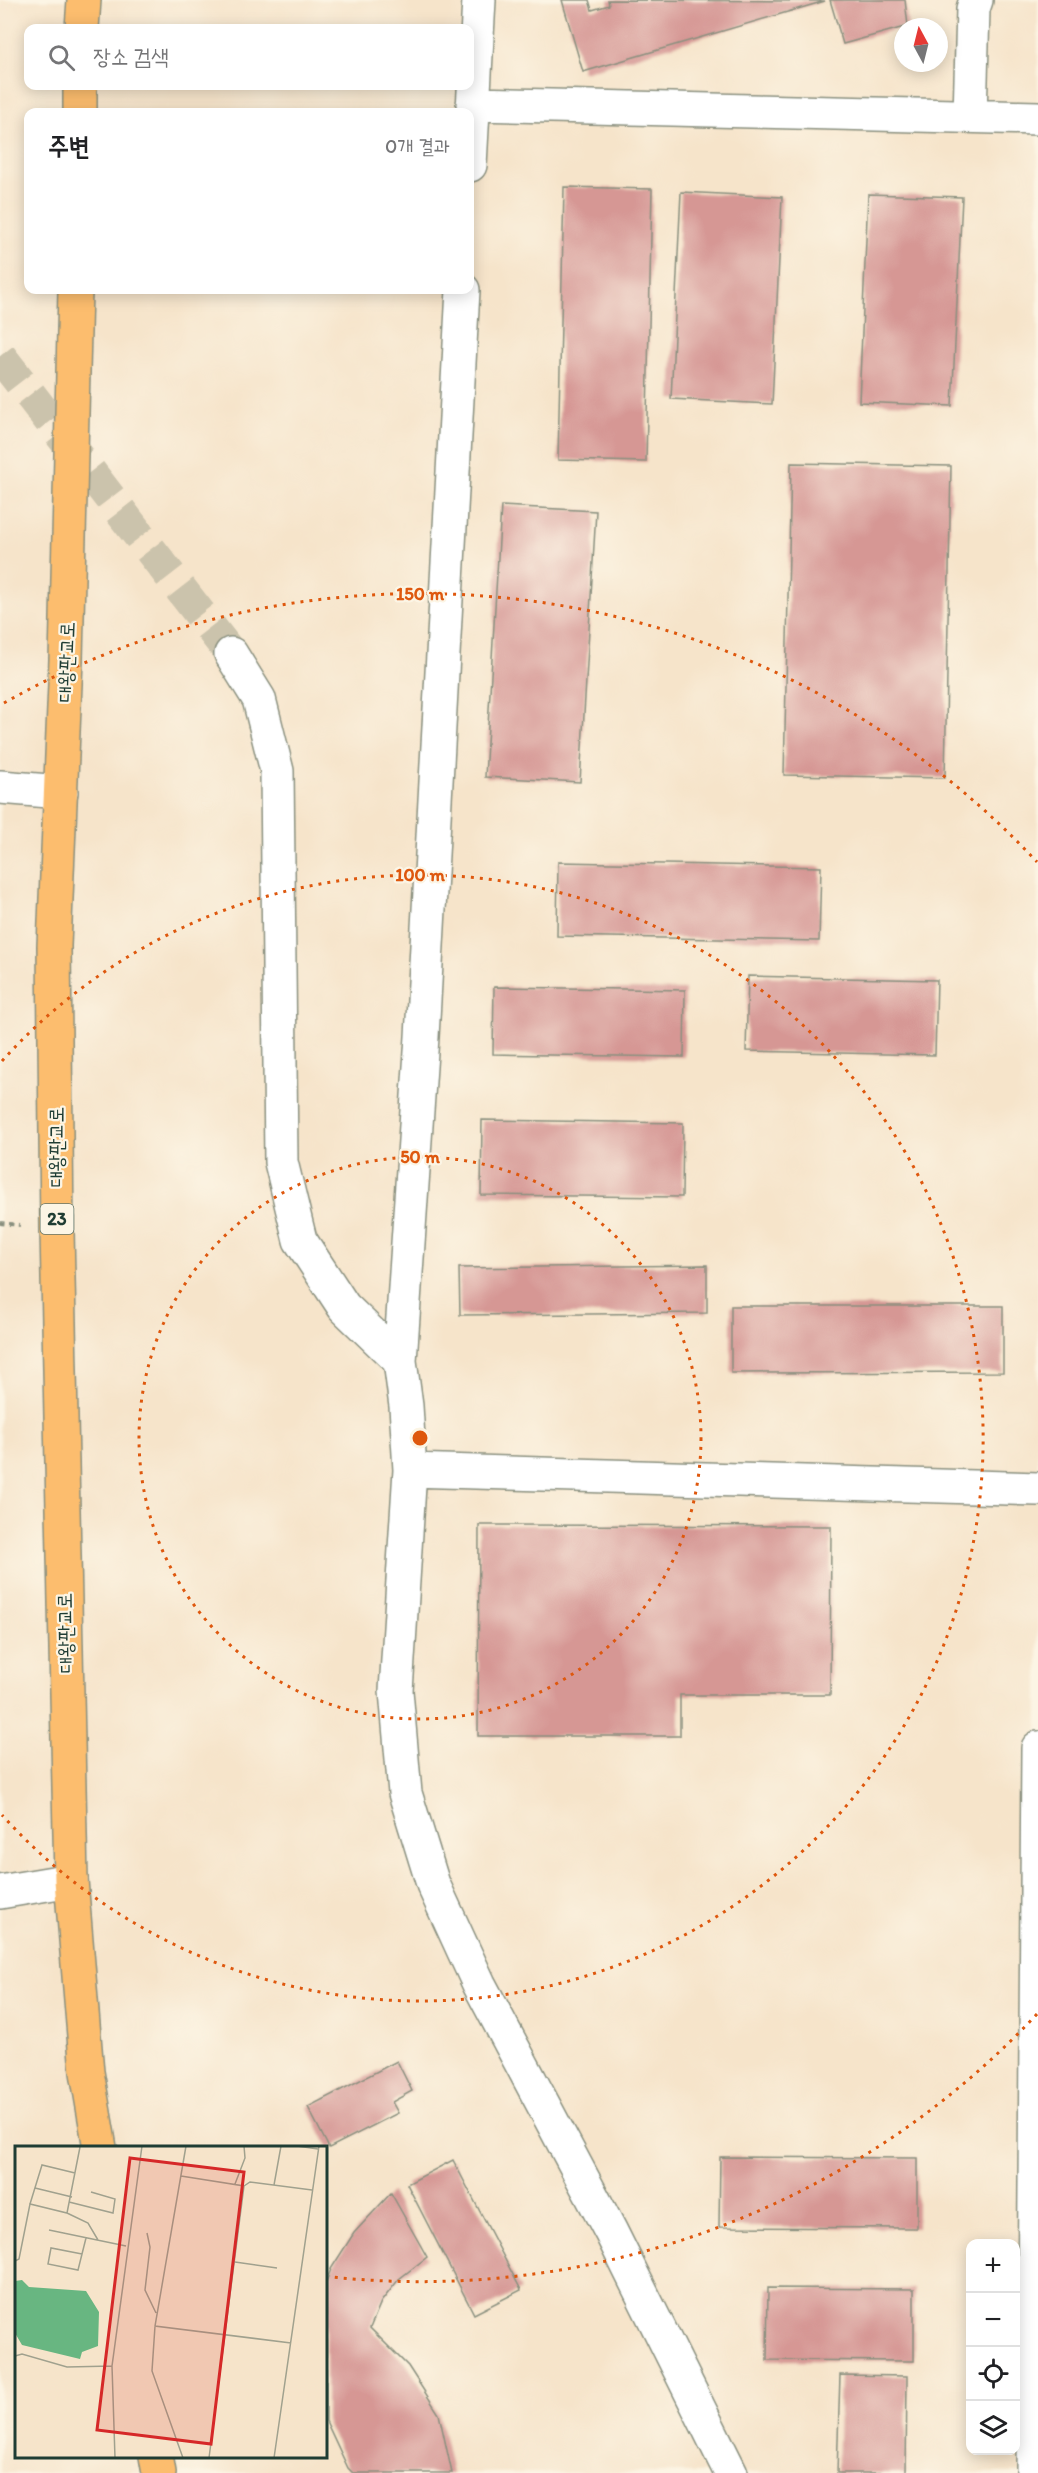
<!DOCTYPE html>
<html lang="ko">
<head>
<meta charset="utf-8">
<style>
	body { margin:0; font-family:Itim,"Poor Story",sans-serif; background:#f6f6f6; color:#202124 }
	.controls { position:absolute; right:18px; bottom:18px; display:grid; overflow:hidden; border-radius:12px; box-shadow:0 3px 15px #0003 }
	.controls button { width:54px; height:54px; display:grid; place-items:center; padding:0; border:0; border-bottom:2px solid #e0e0e0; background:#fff; color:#202124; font:30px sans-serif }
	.compass { position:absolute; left:894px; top:18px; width:54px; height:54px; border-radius:50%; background:#fff; box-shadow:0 3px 15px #0003; rotate:353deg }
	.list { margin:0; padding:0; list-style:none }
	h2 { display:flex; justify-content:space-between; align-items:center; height:78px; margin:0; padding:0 24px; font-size:26px }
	h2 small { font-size:20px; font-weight:400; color:#757577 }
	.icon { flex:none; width:33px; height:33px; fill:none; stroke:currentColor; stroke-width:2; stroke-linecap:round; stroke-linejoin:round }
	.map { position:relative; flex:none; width:1038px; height:2473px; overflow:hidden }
	.search { position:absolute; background:#fff; box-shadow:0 3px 15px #0003; left:24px; top:24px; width:450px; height:66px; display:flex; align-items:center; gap:15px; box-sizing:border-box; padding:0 21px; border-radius:12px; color:#757577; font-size:22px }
	.panel { position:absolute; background:#fff; box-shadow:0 3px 15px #0003; left:24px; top:108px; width:450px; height:186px; border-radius:12px }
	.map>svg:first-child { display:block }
	.building { fill:#d69794 }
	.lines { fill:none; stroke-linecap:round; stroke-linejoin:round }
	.minor-tunnel { stroke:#cbc3ac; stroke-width:33; stroke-dasharray:33 16; stroke-linecap:butt }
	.minor-casing { stroke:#8a907f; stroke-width:36 }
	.major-casing { stroke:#8a907f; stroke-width:36 }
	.path { stroke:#8a907f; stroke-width:4; stroke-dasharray:4.5 4.5; stroke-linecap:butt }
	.minor { stroke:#fff; stroke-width:33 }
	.major { stroke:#fcbd6e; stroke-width:33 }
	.ring { fill:none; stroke:#de580e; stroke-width:3; stroke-dasharray:3 6 }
	.labels { text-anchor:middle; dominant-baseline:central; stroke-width:4.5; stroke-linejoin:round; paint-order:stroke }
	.shield { fill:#fcf5e5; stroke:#617469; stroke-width:1.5 }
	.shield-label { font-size:18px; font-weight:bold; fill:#1f3d34 }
	.street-label { font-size:20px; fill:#1f3d34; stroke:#fcf5e5 }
	.inset-road { fill:none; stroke:#a0a18e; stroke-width:1.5 }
	.view { fill:#d62828; fill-opacity:0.15; stroke:#d62828; stroke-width:3 }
	.inset-edge { fill:none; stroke:#1f3d34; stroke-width:3 }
	.centre { fill:#de580e; stroke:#fcf5e5; stroke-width:3 }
	.ring-label { font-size:18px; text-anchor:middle; font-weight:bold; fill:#de580e; stroke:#fcf5e5; stroke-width:4.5; stroke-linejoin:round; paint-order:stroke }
</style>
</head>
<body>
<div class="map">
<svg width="1038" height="2473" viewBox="0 0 1038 2473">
	<rect width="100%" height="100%" fill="#fcf5e5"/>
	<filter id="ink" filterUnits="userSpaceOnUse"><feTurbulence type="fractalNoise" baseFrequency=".0167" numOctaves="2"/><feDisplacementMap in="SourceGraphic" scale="12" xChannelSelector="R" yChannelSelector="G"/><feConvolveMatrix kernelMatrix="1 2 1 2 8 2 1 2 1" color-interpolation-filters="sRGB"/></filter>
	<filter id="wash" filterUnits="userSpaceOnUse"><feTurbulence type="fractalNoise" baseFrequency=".008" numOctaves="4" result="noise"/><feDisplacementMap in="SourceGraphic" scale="24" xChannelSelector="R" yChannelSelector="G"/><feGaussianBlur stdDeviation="1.35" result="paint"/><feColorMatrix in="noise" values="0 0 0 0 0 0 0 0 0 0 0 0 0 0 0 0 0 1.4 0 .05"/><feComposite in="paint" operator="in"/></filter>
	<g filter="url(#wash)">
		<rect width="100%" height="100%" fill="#f6e4ca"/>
		<g id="blocks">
			<path class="building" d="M 562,0 L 589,0 L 592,10 L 609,5 L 608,0 L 825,1 L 583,72 Z
				M 830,0 L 905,0 L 908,26 L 843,44 Z
				M 564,187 L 652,189 L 646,462 L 558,460 Z
				M 681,192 L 782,197 L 772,404 L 671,399 Z
				M 868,194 L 962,197 L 952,406 L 859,402 Z
				M 791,463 L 951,466 L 945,778 L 784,775 Z
				M 501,506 L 596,511 L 580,782 L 485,777 Z
				M 558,862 L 821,867 L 819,941 L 557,936 Z
				M 748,976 L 937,980 L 935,1055 L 746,1051 Z
				M 494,987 L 685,990 L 684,1057 L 493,1054 Z
				M 482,1120 L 683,1123 L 682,1197 L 481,1195 Z
				M 707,1265 L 707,1313 L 460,1315 L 459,1268 Z
				M 731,1306 L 1003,1306 L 1003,1372 L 731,1373 Z
				M 479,1525 L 831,1526 L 830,1695 L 680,1695 L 680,1736 L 478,1736 Z
				M 397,2061 L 412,2091 L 392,2102 L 398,2113 L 329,2148 L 308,2107 Z
				M 720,2157 L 917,2158 L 917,2228 L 719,2227 Z
				M 453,2160 L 521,2290 L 474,2314 L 407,2184 Z
				M 391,2193 L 427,2257 L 399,2279 L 381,2302 L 370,2328 L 408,2366 L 439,2414 L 452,2473 L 353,2473 L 348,2468 L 326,2421 L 326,2282 L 331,2269 L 354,2233 Z
				M 768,2288 L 914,2289 L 914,2361 L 767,2360 Z
				M 840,2375 L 907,2376 L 906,2473 L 837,2473 Z"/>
		</g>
	</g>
	<g filter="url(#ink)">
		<use href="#blocks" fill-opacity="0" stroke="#8a907f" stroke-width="1.5"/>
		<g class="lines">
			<path class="minor-tunnel" d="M 0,356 L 231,654"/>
			<defs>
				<path id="minor" d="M 473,104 L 1038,118
					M 970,116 L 973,9 L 976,0
					M 470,165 L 479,0
					M 463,290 L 422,1037 L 400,1361 L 406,1406 L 410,1470 L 1038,1489
					M 231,654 L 259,699 L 277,771 L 281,1162 L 300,1240 L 344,1307 L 400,1361
					M 0,787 L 61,792
					M 410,1470 L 396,1691 L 405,1793 L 433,1884 L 479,1984 L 611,2232 L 731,2473
					M 0,1892 L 71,1880
					M 1033,2473 L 1038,1748"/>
				<path id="major" d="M 82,28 L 84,0
					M 80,112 L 80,86
					M 75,290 L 66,660 L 54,946 L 57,1231 L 71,1880 L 87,2072 L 100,2148
					M 156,2456 L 159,2473"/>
			</defs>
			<use href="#minor" class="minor-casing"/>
			<use href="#major" class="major-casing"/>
			<path class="path" d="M 0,1223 L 20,1225"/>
			<use href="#minor" class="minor"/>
			<use href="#major" class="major"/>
		</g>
	</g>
	<g class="ring">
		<circle cx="420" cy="1438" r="281"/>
		<path d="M2 1061A563 563 0 1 1 2 1815"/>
		<path d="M1037 2014A844 844 0 0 1 332 2277M4 703A844 844 0 0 1 1037 862"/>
	</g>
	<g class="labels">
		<rect class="shield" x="40.5" y="1204" width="33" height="30" rx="4.5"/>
		<g class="shield-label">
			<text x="57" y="1219">23</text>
		</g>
		<g class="street-label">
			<text transform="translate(66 662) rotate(-88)">대왕판교로</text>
			<text transform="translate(56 1147) rotate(-90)">대왕판교로</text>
			<text transform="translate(65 1633) rotate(-91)">대왕판교로</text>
		</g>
	</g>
	<g transform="translate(15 2146)">
		<rect width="312" height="312" fill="#f6e4ca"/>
		<path d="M 7,134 L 14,141 L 71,145 L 84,166 L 83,200 L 67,206 L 65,213 L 7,199 L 0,187 L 0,135 Z" fill="#68b681"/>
		<path class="inset-road" d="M 171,0 L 140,180 L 276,197M 282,0 L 303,3M 166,30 L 229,40 L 194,312M 220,38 L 230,12 L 229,0M 259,39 L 266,0M 229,40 L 235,36 L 297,44M 20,42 L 57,51M 54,56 L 98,67 L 100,53 L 76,46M 15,58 L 27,19 L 60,27M 52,67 L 73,77 L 83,94M 34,84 L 111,100M 132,87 L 135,101 L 130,144 L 141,167M 67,108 L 36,102 L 33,118 L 63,124 L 71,92M 0,115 L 4,113 L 15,58 L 52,67 L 65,1M 220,116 L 262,122M 140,180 L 137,225 L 168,312M 0,210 L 7,208 L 52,221 L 97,220M 100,312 L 97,220 L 127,0M 259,312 L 304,0"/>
		<path class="view" d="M 115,12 L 229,26 L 196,298 L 82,284 Z"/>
		<rect width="312" height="312" class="inset-edge"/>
	</g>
	<circle cx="420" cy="1438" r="9" class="centre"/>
	<g class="ring-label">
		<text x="420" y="600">150 m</text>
		<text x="420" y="881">100 m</text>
		<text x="420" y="1163">50 m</text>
	</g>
</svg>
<div class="controls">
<button>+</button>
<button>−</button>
<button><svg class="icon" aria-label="locate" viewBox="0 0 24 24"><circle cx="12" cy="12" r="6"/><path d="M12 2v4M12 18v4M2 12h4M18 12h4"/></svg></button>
<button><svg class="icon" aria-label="layers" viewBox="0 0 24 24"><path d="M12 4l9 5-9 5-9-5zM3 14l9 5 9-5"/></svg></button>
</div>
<svg class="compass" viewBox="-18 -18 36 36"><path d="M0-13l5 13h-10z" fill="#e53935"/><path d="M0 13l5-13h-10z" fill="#757577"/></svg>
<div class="search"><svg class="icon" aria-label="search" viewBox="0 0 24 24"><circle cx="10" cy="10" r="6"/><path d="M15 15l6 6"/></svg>장소 검색</div>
<section class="panel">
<h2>주변<small>0개 결과</small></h2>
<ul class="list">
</ul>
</section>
</div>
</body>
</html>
